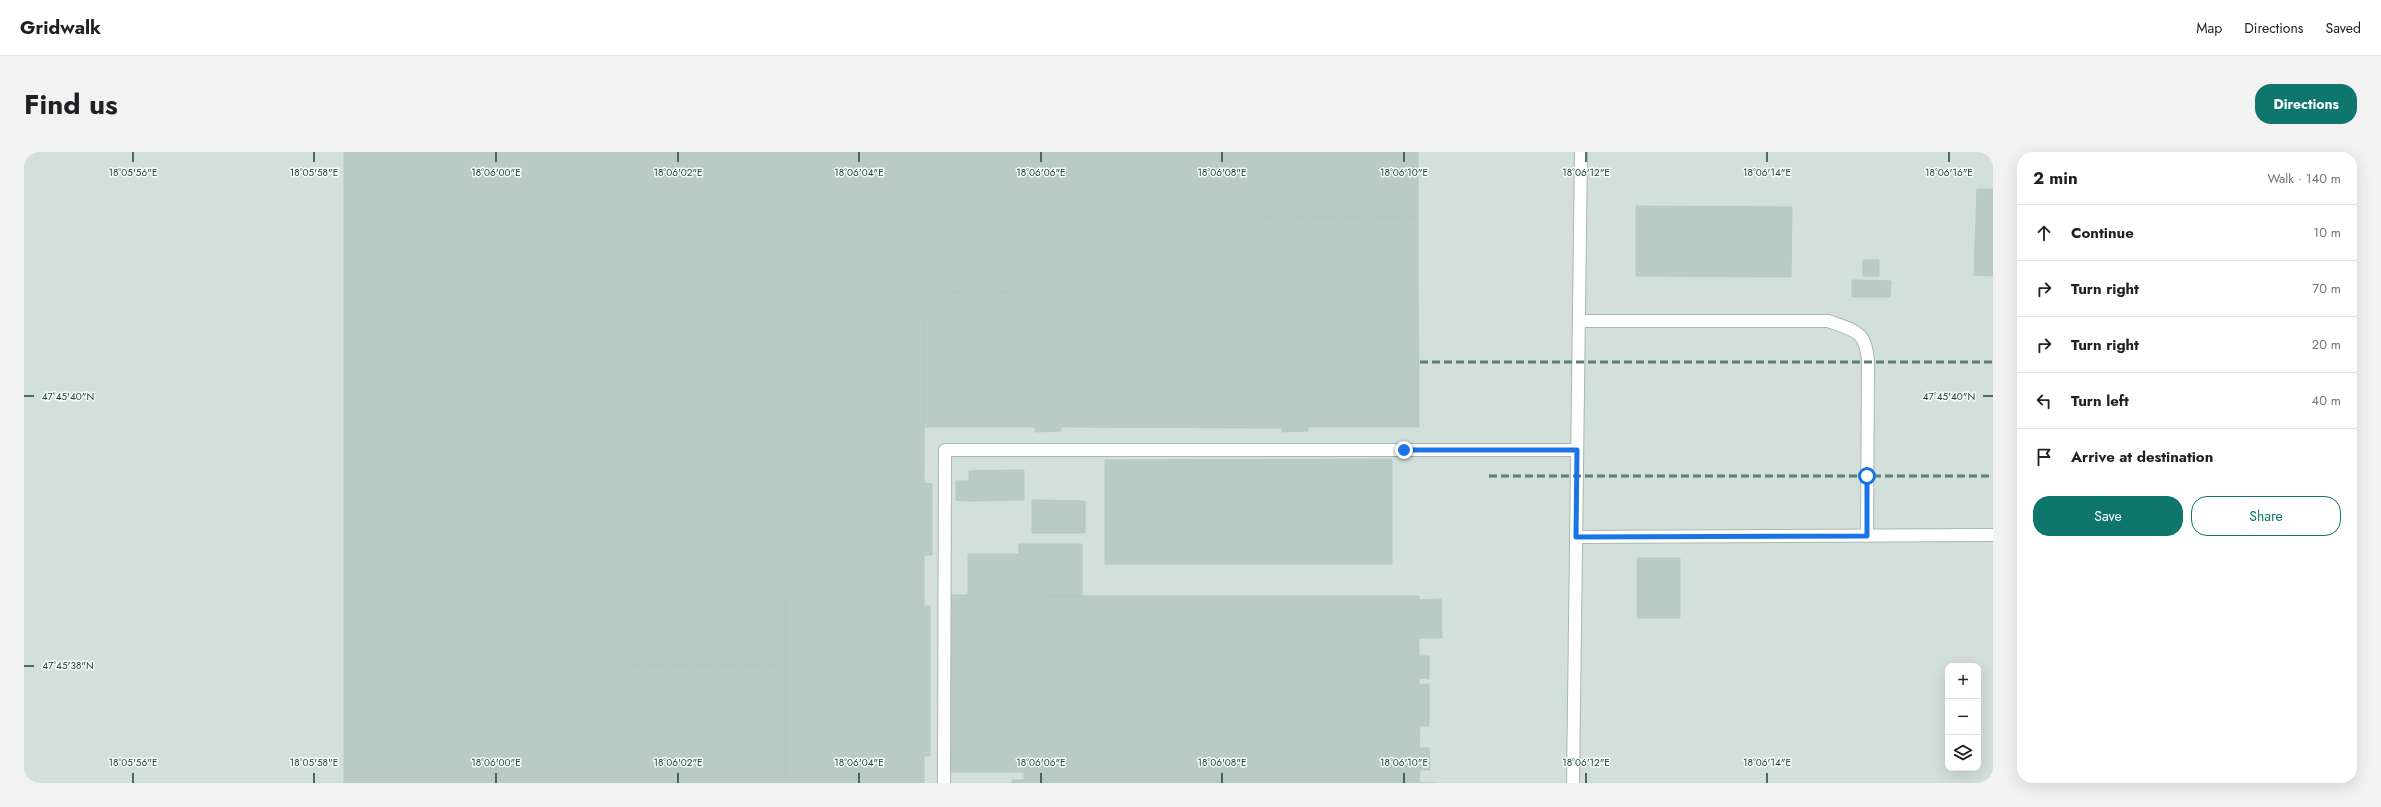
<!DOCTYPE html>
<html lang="en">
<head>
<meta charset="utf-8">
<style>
	body { margin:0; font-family:Jost,sans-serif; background:#f2f2f2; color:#202124 }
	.controls { position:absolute; right:12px; bottom:12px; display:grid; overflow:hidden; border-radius:8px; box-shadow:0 4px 16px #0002 }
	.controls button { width:36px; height:36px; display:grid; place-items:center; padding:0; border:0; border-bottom:1px solid #e0e0e0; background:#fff; color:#202124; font:20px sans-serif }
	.stop { position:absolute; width:12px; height:12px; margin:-9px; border:3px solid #1a73e8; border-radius:50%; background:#fff }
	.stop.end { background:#1a73e8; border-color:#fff; box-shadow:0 1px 4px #0008 }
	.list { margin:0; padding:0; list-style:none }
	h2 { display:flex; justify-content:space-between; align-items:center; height:52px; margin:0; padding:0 16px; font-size:17px }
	h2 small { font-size:13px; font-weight:400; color:#757577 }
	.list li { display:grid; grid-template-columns:26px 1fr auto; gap:12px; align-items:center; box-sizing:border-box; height:56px; padding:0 16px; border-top:1px solid #e0e0e0 }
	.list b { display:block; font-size:15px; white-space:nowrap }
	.list em { font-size:13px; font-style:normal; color:#757577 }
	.actions { display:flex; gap:8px; padding:12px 16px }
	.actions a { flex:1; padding:9px 0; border:1px solid #0f766e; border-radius:16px; text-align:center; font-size:14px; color:#0f766e }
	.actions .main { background:#0f766e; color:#fff }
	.icon { flex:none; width:22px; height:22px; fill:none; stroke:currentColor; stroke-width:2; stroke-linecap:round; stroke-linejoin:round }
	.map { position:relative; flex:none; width:1969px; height:631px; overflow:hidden; border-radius:16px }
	header { display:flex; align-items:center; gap:24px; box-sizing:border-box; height:56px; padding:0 20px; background:#fff; border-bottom:1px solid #e0e0e0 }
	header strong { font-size:19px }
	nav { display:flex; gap:22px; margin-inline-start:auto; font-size:14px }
	.intro { display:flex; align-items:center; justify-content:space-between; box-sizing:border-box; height:96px; padding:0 24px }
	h1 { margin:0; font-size:28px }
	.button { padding:10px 18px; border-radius:16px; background:#0f766e; color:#fff; font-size:14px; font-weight:700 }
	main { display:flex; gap:24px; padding:0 24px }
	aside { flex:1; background:#fff; border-radius:16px; box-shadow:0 4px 16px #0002 }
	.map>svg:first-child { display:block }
	.built { fill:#d3dfda; fill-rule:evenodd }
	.building { fill:#bacac5; stroke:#b6c9c3 }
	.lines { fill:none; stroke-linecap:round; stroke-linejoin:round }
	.lane-casing { stroke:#a7b8b3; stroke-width:14 }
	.lane { stroke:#fff; stroke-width:12 }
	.rail { stroke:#5d7e78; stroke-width:3; stroke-dasharray:8 4; stroke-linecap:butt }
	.route { stroke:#1a73e8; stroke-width:5 }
	.ticks { fill:none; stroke:#22433c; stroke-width:1.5 }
	.ticks-label { font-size:10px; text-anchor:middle; fill:#22433c; stroke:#f6fbf9; stroke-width:3; stroke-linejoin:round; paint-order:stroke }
</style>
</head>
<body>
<header>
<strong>Gridwalk</strong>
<nav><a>Map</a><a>Directions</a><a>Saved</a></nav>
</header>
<div class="intro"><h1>Find us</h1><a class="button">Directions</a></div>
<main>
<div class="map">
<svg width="1969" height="631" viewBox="0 0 1969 631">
	<rect width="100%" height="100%" fill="#e5efeb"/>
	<path class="built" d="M 0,0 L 1969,0 L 1969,631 L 0,631 ZM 1924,514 L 1954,514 L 1954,616 L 1924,616 Z"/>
	<path class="building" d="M 320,0 L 760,0 L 760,120 L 320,120 Z
		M 760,0 L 901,0 L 900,331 L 908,332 L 908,403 L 900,403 L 900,454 L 906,454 L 906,604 L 900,604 L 900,631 L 761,631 Z
		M 901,0 L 1394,0 L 1394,65 L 901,66 Z
		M 1953,37 L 1969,37 L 1969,124 L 1950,123 Z
		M 1612,54 L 1768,55 L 1767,125 L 1612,124 Z
		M 1394,65 L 1394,139 L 901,140 L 901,66 Z
		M 1839,108 L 1855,108 L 1855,124 L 1839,124 Z
		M 320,120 L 760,120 L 760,251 L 320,251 Z
		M 1828,128 L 1867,129 L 1866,145 L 1828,145 Z
		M 1394,139 L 1395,231 L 900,231 L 901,140 Z
		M 900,231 L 1395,231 L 1395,275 L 1284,275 L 1284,279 L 1258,280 L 1258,276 L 1037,275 L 1037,279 L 1011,280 L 1011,275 L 900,275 Z
		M 320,251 L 760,251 L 760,382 L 320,382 Z
		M 1368,307 L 1368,412 L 1081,412 L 1081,308 Z
		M 988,318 L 1000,318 L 1000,348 L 945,349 L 945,319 Z
		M 932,329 L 945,329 L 945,349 L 932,348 Z
		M 1008,348 L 1061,349 L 1061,381 L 1008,381 Z
		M 320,382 L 760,382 L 761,513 L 320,512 Z
		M 995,392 L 1058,392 L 1058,445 L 989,444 L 989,402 L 995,402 Z
		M 944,402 L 989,402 L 989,418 L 944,418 Z
		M 1613,406 L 1656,406 L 1656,466 L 1613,466 Z
		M 944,418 L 989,418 L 989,444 L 1395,444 L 1395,448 L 1417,447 L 1418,486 L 1395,486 L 1395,504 L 1405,504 L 1405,527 L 1395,526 L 1395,533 L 1405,532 L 1405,574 L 1396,574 L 1395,596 L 1405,596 L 1406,618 L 1396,618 L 1395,628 L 1000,628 L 1000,620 L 926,620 L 926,443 L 944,443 Z
		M 320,512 L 761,513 L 761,631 L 320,631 Z
		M 988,628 L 1395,628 L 1396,631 L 1413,631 L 988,631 Z"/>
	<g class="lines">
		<defs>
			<path id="lane" d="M 1555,169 L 1804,169 C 1831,179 1842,178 1844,210 L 1843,384
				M 1552,385 L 1969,383
				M 920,631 L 921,298 L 1553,298
				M 1549,631 L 1557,0"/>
		</defs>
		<use href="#lane" class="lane-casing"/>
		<use href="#lane" class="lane"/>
		<path class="rail" d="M 1396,210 L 1969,210
			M 1465,324 L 1969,324"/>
	</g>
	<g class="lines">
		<path class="route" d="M 1380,298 L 1553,298 L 1552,385 L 1843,384 L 1843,324"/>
	</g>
	<path class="ticks" d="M 109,0 L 109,10M 290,0 L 290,10M 472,0 L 472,10M 654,0 L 654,10M 835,0 L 835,10M 1017,0 L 1017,10M 1198,0 L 1198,10M 1380,0 L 1380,10M 1562,0 L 1562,10M 1743,0 L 1743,10M 1925,0 L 1925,10M 0,244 L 10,244M 1959,244 L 1969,244M 0,514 L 10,514M 109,621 L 109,631M 290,621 L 290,631M 472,621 L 472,631M 654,621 L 654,631M 835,621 L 835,631M 1017,621 L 1017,631M 1198,621 L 1198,631M 1380,621 L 1380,631M 1562,621 L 1562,631M 1743,621 L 1743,631"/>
	<g class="ticks-label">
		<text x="109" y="24">18°05'56"E</text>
		<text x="290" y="24">18°05'58"E</text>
		<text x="472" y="24">18°06'00"E</text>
		<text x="654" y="24">18°06'02"E</text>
		<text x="835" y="24">18°06'04"E</text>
		<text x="1017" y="24">18°06'06"E</text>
		<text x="1198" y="24">18°06'08"E</text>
		<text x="1380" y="24">18°06'10"E</text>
		<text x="1562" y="24">18°06'12"E</text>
		<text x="1743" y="24">18°06'14"E</text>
		<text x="1925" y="24">18°06'16"E</text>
		<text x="44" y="248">47°45'40"N</text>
		<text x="1925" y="248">47°45'40"N</text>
		<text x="44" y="517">47°45'38"N</text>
		<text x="109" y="614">18°05'56"E</text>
		<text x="290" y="614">18°05'58"E</text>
		<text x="472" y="614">18°06'00"E</text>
		<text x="654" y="614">18°06'02"E</text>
		<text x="835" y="614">18°06'04"E</text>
		<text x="1017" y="614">18°06'06"E</text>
		<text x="1198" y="614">18°06'08"E</text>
		<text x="1380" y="614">18°06'10"E</text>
		<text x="1562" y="614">18°06'12"E</text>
		<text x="1743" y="614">18°06'14"E</text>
	</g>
</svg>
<div class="controls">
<button>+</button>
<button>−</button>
<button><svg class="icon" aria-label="layers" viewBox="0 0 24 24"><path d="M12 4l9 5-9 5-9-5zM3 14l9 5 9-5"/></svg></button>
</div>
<div class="stop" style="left:1843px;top:324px"></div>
<div class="stop end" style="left:1380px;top:298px"></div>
</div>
<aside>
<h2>2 min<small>Walk · 140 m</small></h2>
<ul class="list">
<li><svg class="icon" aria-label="ahead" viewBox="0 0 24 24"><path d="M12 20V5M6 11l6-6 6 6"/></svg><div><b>Continue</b></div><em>10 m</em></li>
<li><svg class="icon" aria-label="right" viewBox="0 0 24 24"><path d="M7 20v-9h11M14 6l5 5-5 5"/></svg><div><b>Turn right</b></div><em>70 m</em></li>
<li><svg class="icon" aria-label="right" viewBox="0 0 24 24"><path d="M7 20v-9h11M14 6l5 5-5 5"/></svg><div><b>Turn right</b></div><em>20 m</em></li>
<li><svg class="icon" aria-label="left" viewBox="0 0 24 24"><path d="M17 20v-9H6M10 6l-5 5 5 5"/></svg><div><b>Turn left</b></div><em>40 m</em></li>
<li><svg class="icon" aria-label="arrive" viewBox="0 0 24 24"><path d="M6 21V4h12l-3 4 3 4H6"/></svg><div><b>Arrive at destination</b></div></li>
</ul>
<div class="actions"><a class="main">Save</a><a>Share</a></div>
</aside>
</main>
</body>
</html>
